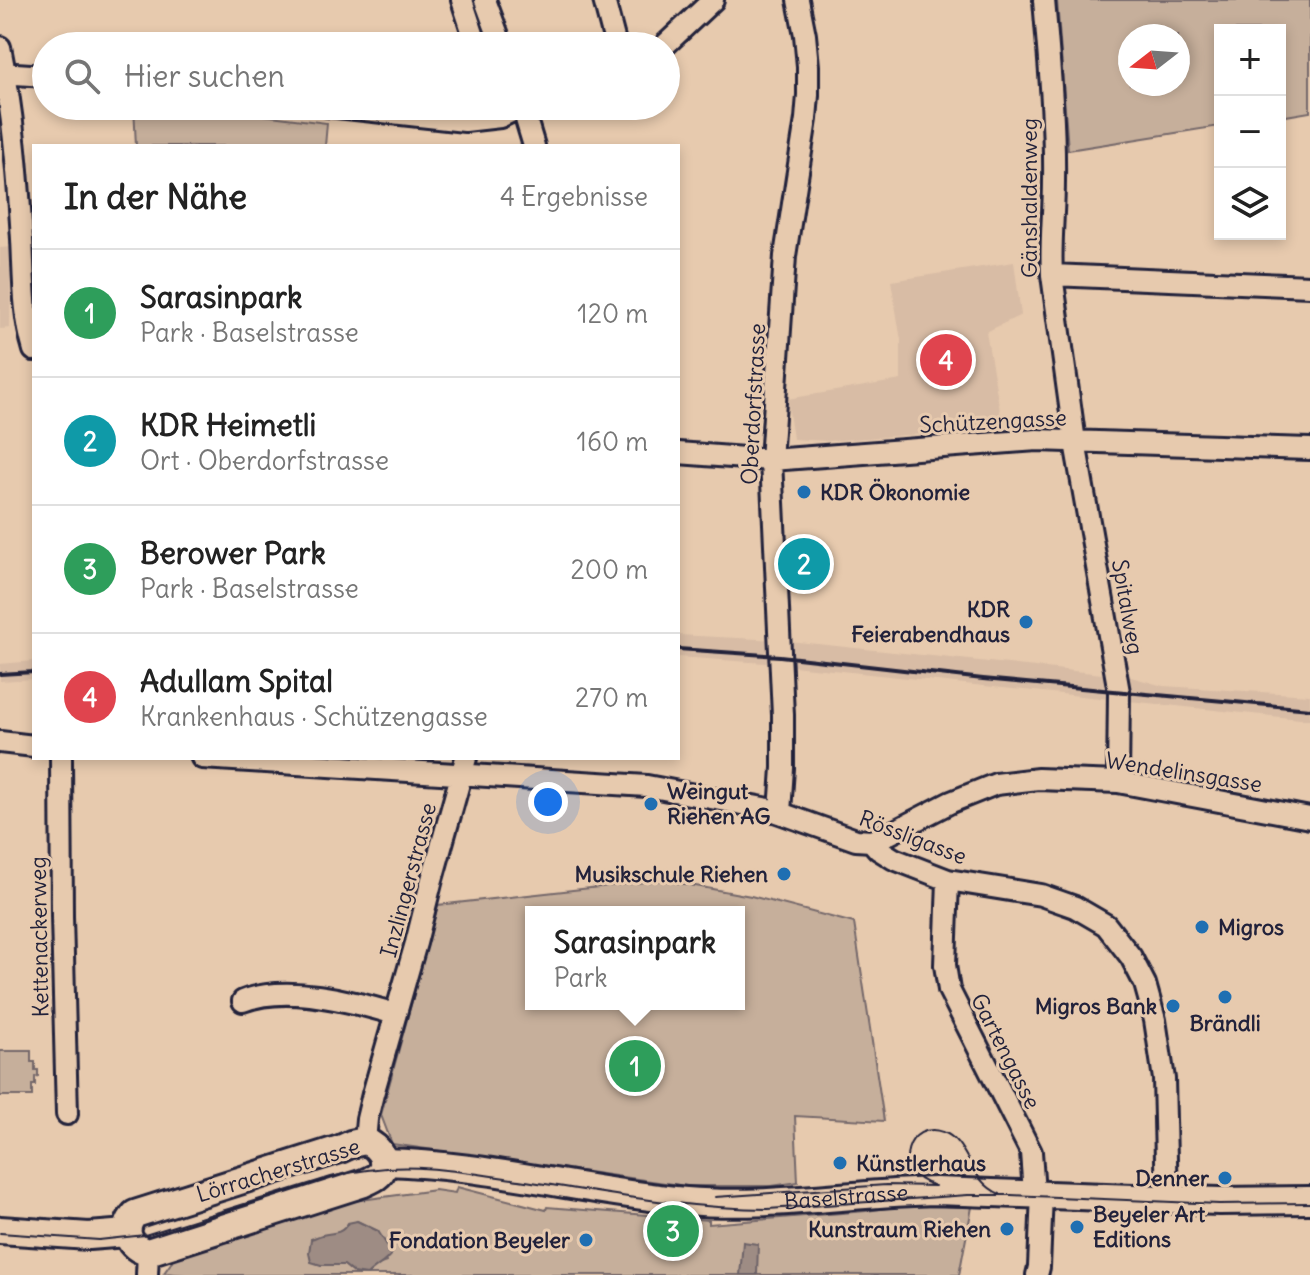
<!DOCTYPE html>
<html lang="de">
<head>
<meta charset="utf-8">
<style>
	body { margin:0; font-family:Delius,sans-serif; background:#f2f2f2; color:#222 }
	.controls { position:absolute; right:24px; top:24px; display:grid; overflow:hidden; border-radius:0px; box-shadow:0 4px 12px #0003 }
	.controls button { width:72px; height:72px; display:grid; place-items:center; padding:0; border:0; border-bottom:2px solid #e0e0e0; background:#fff; color:#222; font:40px sans-serif }
	.compass { position:absolute; left:1118px; top:24px; width:72px; height:72px; border-radius:50%; background:#fff; box-shadow:0 4px 12px #0003; rotate:253deg }
	.you { position:absolute; left:548px; top:802px; width:28px; height:28px; margin:-20px; border:6px solid #fff; border-radius:50%; background:#1a73e8; box-shadow:0 0 0 12px #1a73e833 }
	.badge { display:grid; place-items:center; width:52px; height:52px; border-radius:50%; background:#2563eb; color:#fff; font-size:26px; font-weight:700 }
	.pin { position:absolute; translate:-50% -50%; border:4px solid #fff; box-shadow:0 2px 8px #0006 }
	.popup { position:absolute; left:525px; top:906px; width:220px; height:104px; box-sizing:border-box; display:grid; place-content:center; border-radius:0px; background:#fff; filter:drop-shadow(0 2px 6px #0005); font-size:26px; white-space:nowrap; color:#767676 }
	.popup b { font-size:30px; color:#222 }
	.popup::after { content:''; position:absolute; left:50%; top:100%; margin-left:-16px; border:16px solid transparent; border-top-color:#fff }
	.list { margin:0; padding:0; list-style:none }
	h2 { display:flex; justify-content:space-between; align-items:center; height:104px; margin:0; padding:0 32px; font-size:34px }
	h2 small { font-size:26px; font-weight:400; color:#767676 }
	.list li { display:grid; grid-template-columns:52px 1fr auto; gap:24px; align-items:center; box-sizing:border-box; height:128px; padding:0 32px; border-top:2px solid #e0e0e0 }
	.list b { display:block; font-size:30px; white-space:nowrap }
	.list p { margin:0; font-size:26px; white-space:nowrap; color:#767676 }
	.list em { font-size:26px; font-style:normal; color:#767676 }
	.icon { flex:none; width:44px; height:44px; fill:none; stroke:currentColor; stroke-width:2; stroke-linecap:round; stroke-linejoin:round }
	.map { position:relative; flex:none; width:1310px; height:1275px; overflow:hidden }
	.search { position:absolute; background:#fff; box-shadow:0 4px 12px #0003; left:32px; top:32px; width:648px; height:88px; display:flex; align-items:center; gap:20px; box-sizing:border-box; padding:0 28px; border-radius:44px; color:#767676; font-size:30px }
	.panel { position:absolute; background:#fff; box-shadow:0 4px 12px #0003; left:32px; top:144px; width:648px; height:616px; border-radius:0px }
	.map>svg:first-child { display:block }
	.built { fill:#d8bca5 }
	.green { fill:#c6af9b; stroke:#74686b; stroke-width:2; fill-rule:evenodd }
	.water { fill:#9e8c84; stroke:#6c6267; stroke-width:2 }
	.lines { fill:none; stroke-linecap:round; stroke-linejoin:round }
	.minor-casing { stroke:#22223b; stroke-width:26 }
	.major-casing { stroke:#22223b; stroke-width:32 }
	.minor { stroke:#e7caae; stroke-width:20 }
	.major { stroke:#e7caae; stroke-width:26 }
	.tram { stroke:#22223b; stroke-width:2 }
	.rail { stroke:#22223b; stroke-width:4 }
	.poi-dot { fill:#1f6fb2; stroke:#e7caae; stroke-width:3 }
	.labels { text-anchor:middle; dominant-baseline:central; stroke-width:6; stroke-linejoin:round; paint-order:stroke }
	.street-label { font-size:22px; fill:#22223b; stroke:#e7caae }
	.poi-label { font-size:22px; font-weight:bold; fill:#22223b; stroke:#e7caae; text-anchor:end }
</style>
</head>
<body>
<div class="map">
<svg width="1310" height="1275" viewBox="0 0 1310 1275">
	<rect width="100%" height="100%" fill="#e7caae"/>
	<filter id="ink" filterUnits="userSpaceOnUse"><feTurbulence type="fractalNoise" baseFrequency=".0125" numOctaves="2"/><feDisplacementMap in="SourceGraphic" scale="16" xChannelSelector="R" yChannelSelector="G"/><feConvolveMatrix kernelMatrix="1 2 1 2 8 2 1 2 1" color-interpolation-filters="sRGB"/></filter>
	<g filter="url(#ink)">
		<path class="built" d="M 11,247 L 10,328 L 0,329 L 0,248 Z
			M 1014,262 L 1021,315 L 986,332 L 1003,428 L 828,441 L 793,439 L 787,399 L 901,380 L 901,340 L 891,281 Z
			M 678,635 L 779,640 L 1131,677 L 1163,686 L 1310,695 L 1310,720 L 765,663 L 678,657 Z
			M 34,661 L 34,679 L 0,681 L 0,664 Z"/>
		<path class="green" d="M 1057,0 L 1310,0 L 1310,112 L 1280,117 L 1280,30 L 1220,30 L 1220,126 L 1068,150 ZM 1130,36 L 1178,36 L 1178,84 L 1130,84 Z
			M 134,106 L 190,106 L 327,123 L 325,146 L 136,146 Z
			M 662,880 L 751,896 L 854,923 L 884,1121 L 795,1116 L 798,1182 L 772,1186 L 686,1186 L 392,1144 L 381,1115 L 438,905 ZM 531,912 L 739,912 L 739,1004 L 531,1004 Z
			M 0,1051 L 31,1051 L 31,1062 L 35,1062 L 35,1070 L 38,1070 L 38,1076 L 35,1077 L 35,1085 L 32,1085 L 32,1096 L 0,1096 Z
			M 457,1187 L 546,1210 L 547,1207 L 709,1220 L 709,1224 L 866,1211 L 904,1206 L 972,1207 L 959,1275 L 368,1275 L 375,1266 L 386,1262 L 378,1231 L 357,1221 L 334,1235 L 322,1235 L 321,1265 L 344,1265 L 354,1273 L 367,1275 L 186,1275 L 164,1273 L 174,1259 L 182,1254 L 339,1203 L 435,1190 L 455,1193 Z"/>
		<path class="water" d="M 357,1221 L 378,1231 L 392,1253 C 385,1263 375,1267 367,1275 L 354,1273 L 344,1265 L 321,1265 L 311,1262 L 309,1253 L 311,1239 C 312,1239 321,1235 322,1235 C 334,1232 341,1235 348,1223 Z
			M 743,1242 L 758,1244 L 757,1275 L 740,1275 Z"/>
		<g class="lines">
			<defs>
				<path id="minor" d="M 462,0 L 477,46
					M 485,0 L 502,46
					M 604,0 L 616,46
					M 1044,0 C 1049,60 1055,121 1054,181 C 1054,212 1050,244 1052,275 L 1075,442 L 1119,692 L 1118,782
					M 664,46 L 713,0
					M 0,47 C 13,111 18,175 22,239 C 24,276 23,314 34,350
					M 0,73 L 46,76
					M 328,106 L 465,121 L 500,117 L 523,106
					M 522,106 L 534,146
					M 1052,275 L 1310,286
					M 678,453 L 771,460 L 1037,440 L 1310,449
					M 0,742 L 34,746
					M 61,758 L 62,916 L 67,1114
					M 202,758 L 647,786 L 769,809 L 856,840 L 871,841 L 878,849 L 894,859 L 948,880 L 1041,895 L 1075,907 L 1106,925 L 1131,957 L 1145,984 L 1155,1020 L 1164,1079 L 1167,1200
					M 780,812 L 783,768 L 783,715 L 771,460 L 785,256 L 806,119 L 808,95 L 808,66 L 805,35 L 798,0
					M 871,841 L 889,834 L 951,802 L 996,784 L 1038,779 L 1118,782 L 1310,818
					M 948,880 L 945,965 L 949,990 L 1031,1152 L 1034,1193
					M 243,1001 C 286,984 352,1001 395,1014
					M 365,1141 L 367,1119 L 373,1094 L 416,943 L 431,883 L 466,758
					M 147,1275 L 148,1252
					M 1037,1275 L 1039,1267 L 1042,1193"/>
				<g id="major">
					<path d="M 365,1141 C 379,1146 393,1165 376,1177 C 375,1178 364,1183 364,1183 L 148,1252 C 128,1248 121,1229 135,1214 L 340,1149 L 351,1144 Z"/>
					<path id="s1" d="M 383,1162 C 485,1164 585,1192 686,1201 C 769,1208 853,1193 936,1191 L 1219,1201 L 1310,1200"/>
					<path d="M 0,1230 L 89,1236 L 127,1233"/>
				</g>
			</defs>
			<use href="#minor" class="minor-casing"/>
			<use href="#major" class="major-casing"/>
			<use href="#minor" class="minor"/>
			<use href="#major" class="major"/>
			<path class="tram" d="M 933,1185 C 888,1172 909,1119 943,1132 C 969,1141 968,1181 1000,1194
				M 715,1197 L 886,1185 L 935,1186
				M 0,1233 L 99,1240 L 145,1235 L 331,1177 C 397,1159 453,1170 519,1180 C 601,1192 684,1209 768,1209 L 968,1195 L 1011,1195 L 1219,1204 L 1310,1203"/>
			<path class="rail" d="M 678,649 L 780,656 L 983,679 L 1310,709
				M 0,674 L 34,672"/>
		</g>
	</g>
	<g class="poi-dot">
		<circle cx="804" cy="492" r="8"/>
		<circle cx="1026" cy="622" r="8"/>
		<circle cx="651" cy="804" r="8"/>
		<circle cx="784" cy="874" r="8"/>
		<circle cx="1202" cy="927" r="8"/>
		<circle cx="1225" cy="997" r="8"/>
		<circle cx="1173" cy="1006" r="8"/>
		<circle cx="840" cy="1163" r="8"/>
		<circle cx="1225" cy="1178" r="8"/>
		<circle cx="1077" cy="1227" r="8"/>
		<circle cx="1007" cy="1229" r="8"/>
		<circle cx="586" cy="1240" r="8"/>
	</g>
	<g class="labels">
		<g class="street-label">
			<text transform="translate(1029 198) rotate(-90)">Gänshaldenweg</text>
			<text transform="translate(753 404) rotate(-87)">Oberdorfstrasse</text>
			<text transform="translate(993 421) rotate(-3)">Schützengasse</text>
			<text transform="translate(1128 607) rotate(80)">Spitalweg</text>
			<text transform="translate(1184 772) rotate(9)">Wendelinsgasse</text>
			<text transform="translate(913 837) rotate(21)">Rössligasse</text>
			<text transform="translate(408 880) rotate(-75)">Inzlingerstrasse</text>
			<text transform="translate(39 937) rotate(-91)">Kettenackerweg</text>
			<text transform="translate(1006 1051) rotate(63)">Gartengasse</text>
			<text transform="translate(278 1170) rotate(-17)">Lörracherstrasse</text>
			<text stroke="none"><textPath href="#s1" startOffset="466">Baselstrasse</textPath></text>
		</g>
		<g class="poi-label">
			<text x="820" y="492" text-anchor="start">KDR Ökonomie</text>
			<text x="1010" y="609">KDR<tspan x="1010" dy="25">Feierabendhaus</tspan></text>
			<text x="667" y="791" text-anchor="start">Weingut<tspan x="667" dy="25">Riehen AG</tspan></text>
			<text x="768" y="874">Musikschule Riehen</text>
			<text x="1218" y="927" text-anchor="start">Migros</text>
			<text x="1157" y="1006">Migros Bank</text>
			<text x="1225" y="1023" text-anchor="middle">Brändli</text>
			<text x="856" y="1163" text-anchor="start">Künstlerhaus</text>
			<text x="1209" y="1178">Denner</text>
			<text x="1093" y="1214" text-anchor="start">Beyeler Art<tspan x="1093" dy="25">Editions</tspan></text>
			<text x="991" y="1229">Kunstraum Riehen</text>
			<text x="570" y="1240">Fondation Beyeler</text>
		</g>
	</g>
</svg>
<div class="controls">
<button>+</button>
<button>−</button>
<button><svg class="icon" aria-label="layers" viewBox="0 0 24 24"><path d="M12 4l9 5-9 5-9-5zM3 14l9 5 9-5"/></svg></button>
</div>
<svg class="compass" viewBox="-18 -18 36 36"><path d="M0-13l5 13h-10z" fill="#e53935"/><path d="M0 13l5-13h-10z" fill="#767676"/></svg>
<div class="you"></div>
<div class="pin badge" style="left:635px;top:1066px;background:#2e9e5b">1</div>
<div class="popup"><b>Sarasinpark</b>Park</div>
<div class="pin badge" style="left:804px;top:564px;background:#0f9aa8">2</div>
<div class="pin badge" style="left:673px;top:1231px;background:#2e9e5b">3</div>
<div class="pin badge" style="left:946px;top:360px;background:#e0444e">4</div>
<div class="search"><svg class="icon" aria-label="search" viewBox="0 0 24 24"><circle cx="10" cy="10" r="6"/><path d="M15 15l6 6"/></svg>Hier suchen</div>
<section class="panel">
<h2>In der Nähe<small>4 Ergebnisse</small></h2>
<ul class="list">
<li><span class="badge" style="background:#2e9e5b">1</span><div><b>Sarasinpark</b><p>Park · Baselstrasse</p></div><em>120 m</em></li>
<li><span class="badge" style="background:#0f9aa8">2</span><div><b>KDR Heimetli</b><p>Ort · Oberdorfstrasse</p></div><em>160 m</em></li>
<li><span class="badge" style="background:#2e9e5b">3</span><div><b>Berower Park</b><p>Park · Baselstrasse</p></div><em>200 m</em></li>
<li><span class="badge" style="background:#e0444e">4</span><div><b>Adullam Spital</b><p>Krankenhaus · Schützengasse</p></div><em>270 m</em></li>
</ul>
</section>
</div>
</body>
</html>
